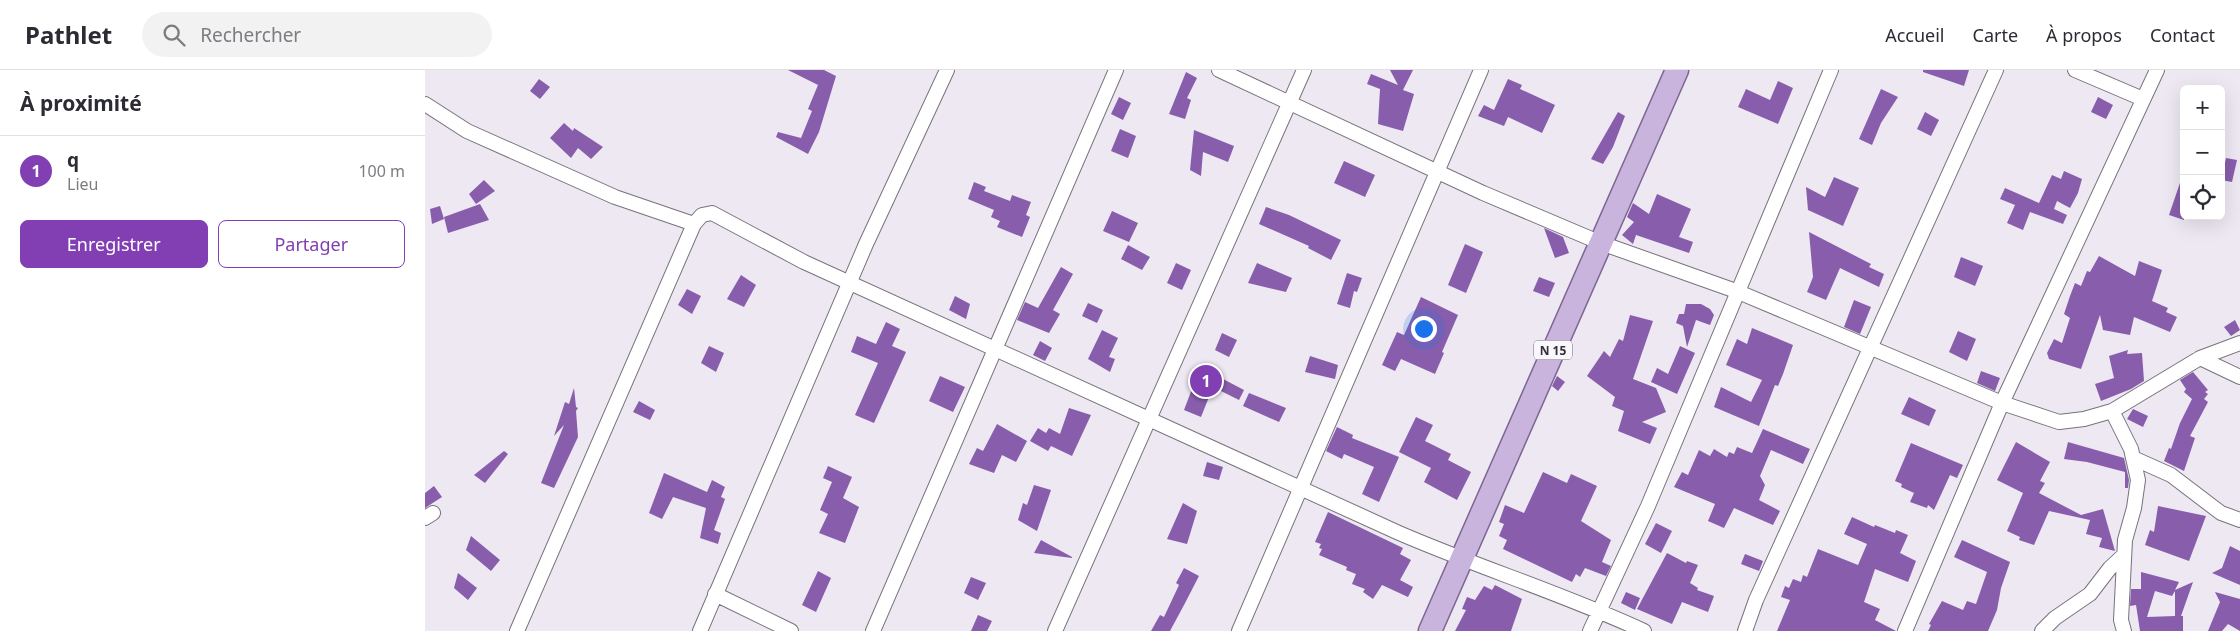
<!DOCTYPE html>
<html lang="fr">
<head>
<meta charset="utf-8">
<style>
	body { margin:0; font-family:"Noto Sans",sans-serif; background:#f2f2f3; color:#2b2b33 }
	.controls { position:absolute; right:15px; top:15px; display:grid; overflow:hidden; border-radius:8px; box-shadow:0 5px 20px #0002 }
	.controls button { width:45px; height:45px; display:grid; place-items:center; padding:0; border:0; border-bottom:1px solid #e1e1e2; background:#fff; color:#2b2b33; font:25px sans-serif }
	.you { position:absolute; left:998px; top:258px; width:18px; height:18px; margin:-12px; border:4px solid #fff; border-radius:50%; background:#1a73e8; box-shadow:0 0 0 8px #1a73e833 }
	.badge { display:grid; place-items:center; width:32px; height:32px; border-radius:50%; background:#813fb3; color:#fff; font-size:16px; font-weight:700 }
	.pin { position:absolute; translate:-50% -50%; border:2px solid #fff; box-shadow:0 1px 5px #0006 }
	.list { margin:0; padding:0; list-style:none }
	h2 { display:flex; justify-content:space-between; align-items:center; height:65px; margin:0; padding:0 20px; font-size:21px }
	h2 small { font-size:16px; font-weight:400; color:#7c7c81 }
	.list li { display:grid; grid-template-columns:32px 1fr auto; gap:15px; align-items:center; box-sizing:border-box; height:70px; padding:0 20px; border-top:1px solid #e1e1e2 }
	.list b { display:block; font-size:19px; white-space:nowrap }
	.list p { margin:0; font-size:16px; white-space:nowrap; color:#7c7c81 }
	.list em { font-size:16px; font-style:normal; color:#7c7c81 }
	.actions { display:flex; gap:10px; padding:15px 20px }
	.actions a { flex:1; padding:11px 0; border:1px solid #813fb3; border-radius:8px; text-align:center; font-size:18px; color:#813fb3 }
	.actions .main { background:#813fb3; color:#fff }
	.icon { flex:none; width:28px; height:28px; fill:none; stroke:currentColor; stroke-width:2; stroke-linecap:round; stroke-linejoin:round }
	.map { position:relative; flex:none; width:1815px; height:561px; overflow:hidden }
	header { display:flex; align-items:center; gap:30px; box-sizing:border-box; height:70px; padding:0 25px; background:#fff; border-bottom:1px solid #e1e1e2 }
	header strong { font-size:24px }
	nav { display:flex; gap:28px; margin-inline-start:auto; font-size:18px }
	.search { width:350px; height:45px; background:#f2f2f3; display:flex; align-items:center; gap:12px; box-sizing:border-box; padding:0 18px; border-radius:28px; color:#7c7c81; font-size:19px }
	main { display:flex }
	aside { flex:1; background:#fff }
	.map>svg:first-child { display:block }
	.building { fill:#885eac; fill-rule:evenodd }
	.lines { fill:none; stroke-linecap:round; stroke-linejoin:round }
	.street-casing { stroke:#77737b; stroke-width:16 }
	.primary-casing { stroke:#7d6693; stroke-width:25 }
	.street { stroke:#fff; stroke-width:14 }
	.primary { stroke:#c9b4dd; stroke-width:22 }
	.labels { text-anchor:middle; dominant-baseline:central; stroke-width:5; stroke-linejoin:round; paint-order:stroke }
	.shield { fill:#faf6fe; stroke:#6f6c71; stroke-width:1 }
	.shield-label { font-size:12px; font-weight:bold; fill:#333135 }
</style>
</head>
<body>
<header>
<strong>Pathlet</strong>
<div class="search"><svg class="icon" aria-label="search" viewBox="0 0 24 24"><circle cx="10" cy="10" r="6"/><path d="M15 15l6 6"/></svg>Rechercher</div>
<nav><a>Accueil</a><a>Carte</a><a>À propos</a><a>Contact</a></nav>
</header>
<main>
<aside>
<h2>À proximité<small></small></h2>
<ul class="list">
<li><span class="badge">1</span><div><b>q</b><p>Lieu</p></div><em>100 m</em></li>
</ul>
<div class="actions"><a class="main">Enregistrer</a><a>Partager</a></div>
</aside>
<div class="map">
<svg width="1815" height="561" viewBox="0 0 1815 561">
	<rect width="100%" height="100%" fill="#ede8f2"/>
	<path class="building" d="M 363,0 L 399,0 L 411,6 L 394,62 L 383,84 L 351,67 L 353,62 L 376,68 L 387,41 L 383,39 L 393,15 Z
		M 965,0 L 988,0 L 978,20 L 989,24 L 978,61 L 953,54 L 955,19 L 942,14 L 946,4 L 973,15 Z
		M 1498,0 L 1544,0 L 1539,16 L 1498,2 Z
		M 761,2 L 772,8 L 762,28 L 766,30 L 760,49 L 744,44 Z
		M 114,9 L 125,17 L 115,29 L 105,21 Z
		M 1083,9 L 1097,15 L 1095,19 L 1130,35 L 1117,63 L 1083,47 L 1079,56 L 1053,46 L 1059,35 L 1069,40 Z
		M 1353,11 L 1368,18 L 1353,54 L 1313,37 L 1321,19 L 1345,30 Z
		M 1456,19 L 1473,27 L 1456,53 L 1447,75 L 1434,69 Z
		M 694,27 L 706,33 L 698,50 L 686,44 Z
		M 1673,27 L 1688,35 L 1681,49 L 1666,42 Z
		M 1193,42 L 1200,46 L 1188,77 L 1178,94 L 1166,89 Z
		M 1500,42 L 1514,50 L 1506,66 L 1492,59 Z
		M 139,53 L 148,61 L 149,58 L 178,77 L 166,89 L 153,78 L 146,88 L 125,68 Z
		M 695,59 L 711,66 L 703,88 L 686,81 Z
		M 769,60 L 809,76 L 803,92 L 778,82 L 776,106 L 765,100 Z
		M 1801,88 L 1812,90 L 1807,112 L 1796,110 Z
		M 919,91 L 950,105 L 940,127 L 909,113 Z
		M 1639,101 L 1657,109 L 1653,123 L 1645,138 L 1632,131 L 1629,139 L 1642,145 L 1638,154 L 1605,142 L 1598,160 L 1582,153 L 1590,135 L 1575,129 L 1580,118 L 1614,133 L 1627,105 L 1636,109 Z
		M 1409,107 L 1434,118 L 1418,156 L 1383,140 L 1381,117 L 1400,127 Z
		M 1757,107 L 1759,107 L 1759,150 L 1744,145 Z
		M 59,110 L 70,121 L 51,134 L 44,124 Z
		M 549,112 L 561,117 L 559,121 L 585,131 L 587,125 L 606,132 L 601,145 L 605,147 L 597,167 L 572,157 L 575,151 L 566,147 L 569,140 L 543,129 Z
		M 1232,124 L 1266,139 L 1254,167 L 1268,172 L 1264,183 L 1211,165 L 1208,174 L 1197,165 L 1209,152 L 1202,147 L 1208,133 L 1224,144 Z
		M 55,134 L 64,150 L 23,163 L 19,147 Z
		M 15,136 L 19,149 L 7,154 L 5,139 Z
		M 841,137 L 864,145 L 916,170 L 906,190 L 883,178 L 884,176 L 834,154 Z
		M 687,141 L 713,153 L 704,172 L 678,161 Z
		M 1119,158 L 1138,167 L 1144,183 L 1130,188 Z
		M 1384,162 L 1446,194 L 1444,197 L 1459,204 L 1454,217 L 1415,198 L 1401,230 L 1382,222 L 1388,207 Z
		M 1040,174 L 1058,182 L 1041,223 L 1023,215 Z
		M 703,175 L 725,187 L 717,200 L 696,189 Z
		M 1674,186 L 1710,206 L 1714,191 L 1737,200 L 1727,231 L 1743,238 L 1741,242 L 1752,247 L 1745,262 L 1709,247 L 1705,265 L 1678,260 L 1675,245 L 1656,299 L 1624,289 L 1622,283 L 1629,269 L 1637,273 L 1645,248 L 1639,244 L 1645,226 L 1650,213 L 1656,216 L 1662,201 L 1665,202 Z
		M 1536,187 L 1558,196 L 1550,216 L 1529,207 Z
		M 751,193 L 766,200 L 757,220 L 742,213 Z
		M 832,193 L 867,208 L 861,222 L 823,213 Z
		M 636,197 L 648,204 L 628,240 L 635,244 L 624,263 L 592,250 L 600,232 L 613,238 Z
		M 922,203 L 937,208 L 932,222 L 929,221 L 925,238 L 912,234 Z
		M 316,205 L 331,215 L 319,237 L 302,229 Z
		M 1114,207 L 1130,213 L 1124,227 L 1108,221 Z
		M 262,219 L 276,226 L 267,244 L 253,235 Z
		M 530,226 L 545,234 L 541,249 L 524,240 Z
		M 996,227 L 1033,245 L 1017,282 L 1019,283 L 1010,304 L 976,289 L 970,301 L 957,295 L 972,262 L 979,265 Z
		M 1429,230 L 1446,237 L 1435,264 L 1419,257 Z
		M 663,233 L 678,240 L 672,253 L 657,246 Z
		M 1261,234 L 1276,234 L 1285,239 L 1289,245 L 1285,255 L 1271,250 L 1262,277 L 1258,256 L 1251,253 L 1254,244 L 1259,244 Z
		M 1205,245 L 1228,251 L 1208,309 L 1231,318 L 1241,342 L 1217,352 L 1232,358 L 1225,374 L 1193,361 L 1199,341 L 1187,336 L 1190,327 L 1162,306 L 1179,281 L 1185,287 L 1194,269 L 1198,271 Z
		M 1810,250 L 1815,260 L 1806,266 L 1799,257 Z
		M 461,252 L 475,259 L 467,276 L 481,282 L 449,353 L 430,345 L 453,293 L 426,282 L 432,266 L 451,274 Z
		M 1327,258 L 1368,275 L 1358,304 L 1353,316 L 1350,315 L 1334,356 L 1289,337 L 1296,317 L 1326,332 L 1337,310 L 1301,295 L 1312,269 L 1322,274 Z
		M 677,260 L 693,268 L 684,287 L 690,289 L 685,302 L 663,289 Z
		M 1533,261 L 1551,269 L 1542,291 L 1524,282 Z
		M 797,263 L 812,270 L 804,287 L 790,280 Z
		M 615,271 L 627,278 L 620,291 L 608,285 Z
		M 284,276 L 299,283 L 291,302 L 276,293 Z
		M 1255,276 L 1270,283 L 1252,324 L 1226,312 L 1232,298 L 1243,304 Z
		M 1703,280 L 1702,284 L 1717,283 L 1719,311 L 1706,319 L 1676,331 L 1670,314 L 1689,308 L 1684,286 Z
		M 885,286 L 913,295 L 910,309 L 880,302 Z
		M 779,299 L 819,320 L 814,330 L 788,317 L 776,347 L 759,340 L 770,311 Z
		M 1556,301 L 1575,308 L 1570,321 L 1552,313 Z
		M 1768,302 L 1783,320 L 1780,322 L 1783,324 L 1779,329 L 1783,332 L 1765,366 L 1770,368 L 1759,401 L 1739,391 L 1744,378 L 1746,379 L 1755,353 L 1767,329 L 1759,322 L 1761,319 L 1755,310 Z
		M 515,306 L 540,317 L 528,342 L 504,331 Z
		M 1132,306 L 1140,312 L 1133,321 L 1127,316 Z
		M 149,318 L 151,337 L 153,338 L 151,341 L 153,367 L 129,418 L 116,413 L 139,355 L 129,366 L 140,332 L 144,334 Z
		M 824,323 L 861,338 L 854,352 L 818,336 Z
		M 1484,327 L 1511,340 L 1504,356 L 1476,344 Z
		M 214,331 L 230,340 L 225,350 L 208,342 Z
		M 644,338 L 666,345 L 647,386 L 626,376 L 623,381 L 605,371 L 613,358 L 621,363 L 624,358 L 635,364 Z
		M 1708,339 L 1723,346 L 1718,357 L 1702,349 Z
		M 991,347 L 1008,355 L 1000,371 L 1026,384 L 1023,390 L 1046,402 L 1032,430 L 999,412 L 1006,398 L 974,382 Z
		M 572,354 L 602,371 L 591,392 L 577,385 L 569,403 L 544,394 L 552,378 L 558,381 Z
		M 912,357 L 928,365 L 927,368 L 974,387 L 954,432 L 937,424 L 949,397 L 919,384 L 917,389 L 901,381 Z
		M 1338,359 L 1385,379 L 1378,394 L 1346,380 L 1335,406 L 1340,415 L 1334,430 L 1355,441 L 1348,455 L 1309,438 L 1299,458 L 1283,451 L 1290,434 L 1249,417 L 1257,402 L 1263,405 L 1274,380 L 1285,386 L 1289,379 L 1302,387 L 1304,382 L 1309,384 L 1312,377 L 1327,383 Z
		M 1591,372 L 1625,392 L 1615,411 L 1620,413 L 1614,423 L 1656,445 L 1678,439 L 1690,481 L 1674,477 L 1677,468 L 1661,464 L 1665,450 L 1624,441 L 1609,475 L 1594,470 L 1595,467 L 1582,461 L 1598,423 L 1572,410 Z
		M 1643,372 L 1699,388 L 1704,410 L 1703,418 L 1700,418 L 1700,402 L 1662,392 L 1639,389 Z
		M 1486,373 L 1538,395 L 1532,408 L 1525,405 L 1509,440 L 1503,435 L 1502,438 L 1485,432 L 1489,423 L 1476,417 L 1477,414 L 1470,411 Z
		M 79,381 L 83,384 L 60,413 L 49,405 Z
		M 782,392 L 798,397 L 794,410 L 778,406 Z
		M 403,396 L 427,407 L 418,428 L 434,437 L 420,473 L 394,463 L 403,444 L 395,440 L 407,412 L 398,408 Z
		M 1118,402 L 1142,413 L 1146,404 L 1172,416 L 1156,451 L 1186,470 L 1177,492 L 1186,496 L 1181,506 L 1160,498 L 1155,507 L 1151,504 L 1147,512 L 1078,479 L 1082,470 L 1074,466 L 1079,454 L 1074,452 L 1080,435 L 1099,443 Z
		M 239,403 L 282,422 L 287,410 L 300,417 L 296,427 L 300,429 L 289,460 L 296,463 L 293,474 L 275,468 L 281,438 L 248,427 L 237,449 L 224,443 Z
		M 609,415 L 626,420 L 612,461 L 593,450 L 598,433 L 602,435 Z
		M 9,416 L 17,427 L 0,438 L 0,423 Z
		M 758,433 L 772,441 L 762,474 L 742,469 Z
		M 1733,436 L 1781,446 L 1764,491 L 1720,475 L 1725,460 L 1729,462 Z
		M 903,442 L 978,478 L 975,484 L 986,490 L 975,510 L 988,517 L 983,527 L 957,515 L 948,529 L 938,522 L 940,519 L 927,514 L 931,504 L 921,500 L 922,497 L 894,485 L 897,479 L 894,478 L 896,474 L 890,472 Z
		M 1427,447 L 1449,457 L 1450,455 L 1470,463 L 1471,460 L 1483,465 L 1475,483 L 1491,491 L 1483,512 L 1450,499 L 1439,532 L 1455,539 L 1450,550 L 1471,561 L 1352,561 L 1365,530 L 1356,527 L 1360,516 L 1364,518 L 1368,509 L 1376,512 L 1378,505 L 1382,507 L 1393,479 L 1433,495 L 1442,474 L 1419,464 Z
		M 1231,453 L 1247,461 L 1236,483 L 1220,474 Z
		M 46,466 L 75,490 L 66,501 L 41,480 Z
		M 616,470 L 647,487 L 647,488 L 609,483 Z
		M 1537,470 L 1585,492 L 1576,518 L 1572,540 L 1563,561 L 1503,561 L 1506,555 L 1504,554 L 1517,531 L 1538,540 L 1542,531 L 1551,534 L 1562,502 L 1529,487 Z
		M 1805,476 L 1815,481 L 1815,515 L 1787,503 L 1797,498 Z
		M 1242,483 L 1261,493 L 1262,491 L 1273,495 L 1265,513 L 1273,518 L 1272,520 L 1289,526 L 1283,542 L 1257,532 L 1247,554 L 1212,539 Z
		M 1320,484 L 1338,491 L 1334,501 L 1316,494 Z
		M 759,498 L 774,506 L 759,535 L 745,561 L 726,561 L 735,545 L 739,547 L 754,515 L 751,513 Z
		M 393,501 L 406,508 L 391,542 L 377,535 Z
		M 1716,502 L 1754,512 L 1750,520 L 1768,512 L 1756,546 L 1758,546 L 1758,561 L 1715,561 L 1711,535 L 1705,536 L 1706,519 L 1716,519 ZM 1730,521 L 1747,526 L 1750,521 L 1750,546 L 1722,547 Z
		M 33,503 L 52,518 L 43,530 L 29,518 Z
		M 546,507 L 561,513 L 553,530 L 539,523 Z
		M 1070,515 L 1097,529 L 1086,561 L 1030,561 L 1041,540 L 1037,539 L 1042,527 L 1050,530 L 1059,516 L 1067,520 Z
		M 1201,522 L 1215,528 L 1210,540 L 1196,533 Z
		M 1790,522 L 1815,529 L 1815,561 L 1803,554 L 1797,561 L 1783,561 L 1795,532 Z
		M 553,545 L 567,551 L 562,561 L 546,561 Z"/>
	<g class="lines">
		<defs>
			<path id="street" d="M 794,0 L 1058,123 L 1176,173 L 1311,221 L 1577,333 L 1634,352 L 1659,349 L 1687,341 L 1775,288 L 1815,273
				M 1650,0 L 1718,29
				M 0,34 L 42,61 L 190,127 L 269,154
				M 1775,288 L 1815,307
				M 1687,341 L 1706,379 L 1713,410 L 1709,438 L 1700,470 L 1696,550 L 1699,561
				M 1708,388 L 1746,405 L 1796,443 L 1815,450
				M 0,448 L 8,443
				M 290,524 L 366,561
				M 92,561 L 269,154 L 277,145 L 287,143 L 379,192 L 974,463 C 1055,498 1139,524 1219,561
				M 275,561 L 441,174 L 522,0
				M 448,561 L 691,0
				M 630,561 L 879,0
				M 814,561 L 1056,0
				M 1165,561 L 1223,436 L 1406,0
				M 1320,561 L 1331,530 L 1571,0
				M 1480,561 L 1577,333 L 1732,0
				M 1617,561 L 1630,548 L 1665,524 L 1685,498 L 1699,485"/>
			<path id="primary" d="M 1005,561 L 1252,0"/>
		</defs>
		<use href="#street" class="street-casing"/>
		<use href="#primary" class="primary-casing"/>
		<use href="#street" class="street"/>
		<use href="#primary" class="primary"/>
	</g>
	<g class="labels">
		<rect class="shield" x="1109" y="270.5" width="38" height="19" rx="4"/>
		<g class="shield-label">
			<text x="1128" y="280">N 15</text>
		</g>
	</g>
</svg>
<div class="controls">
<button>+</button>
<button>−</button>
<button><svg class="icon" aria-label="locate" viewBox="0 0 24 24"><circle cx="12" cy="12" r="6"/><path d="M12 2v4M12 18v4M2 12h4M18 12h4"/></svg></button>
</div>
<div class="you"></div>
<div class="pin badge" style="left:781px;top:311px">1</div>
</div>
</main>
</body>
</html>
